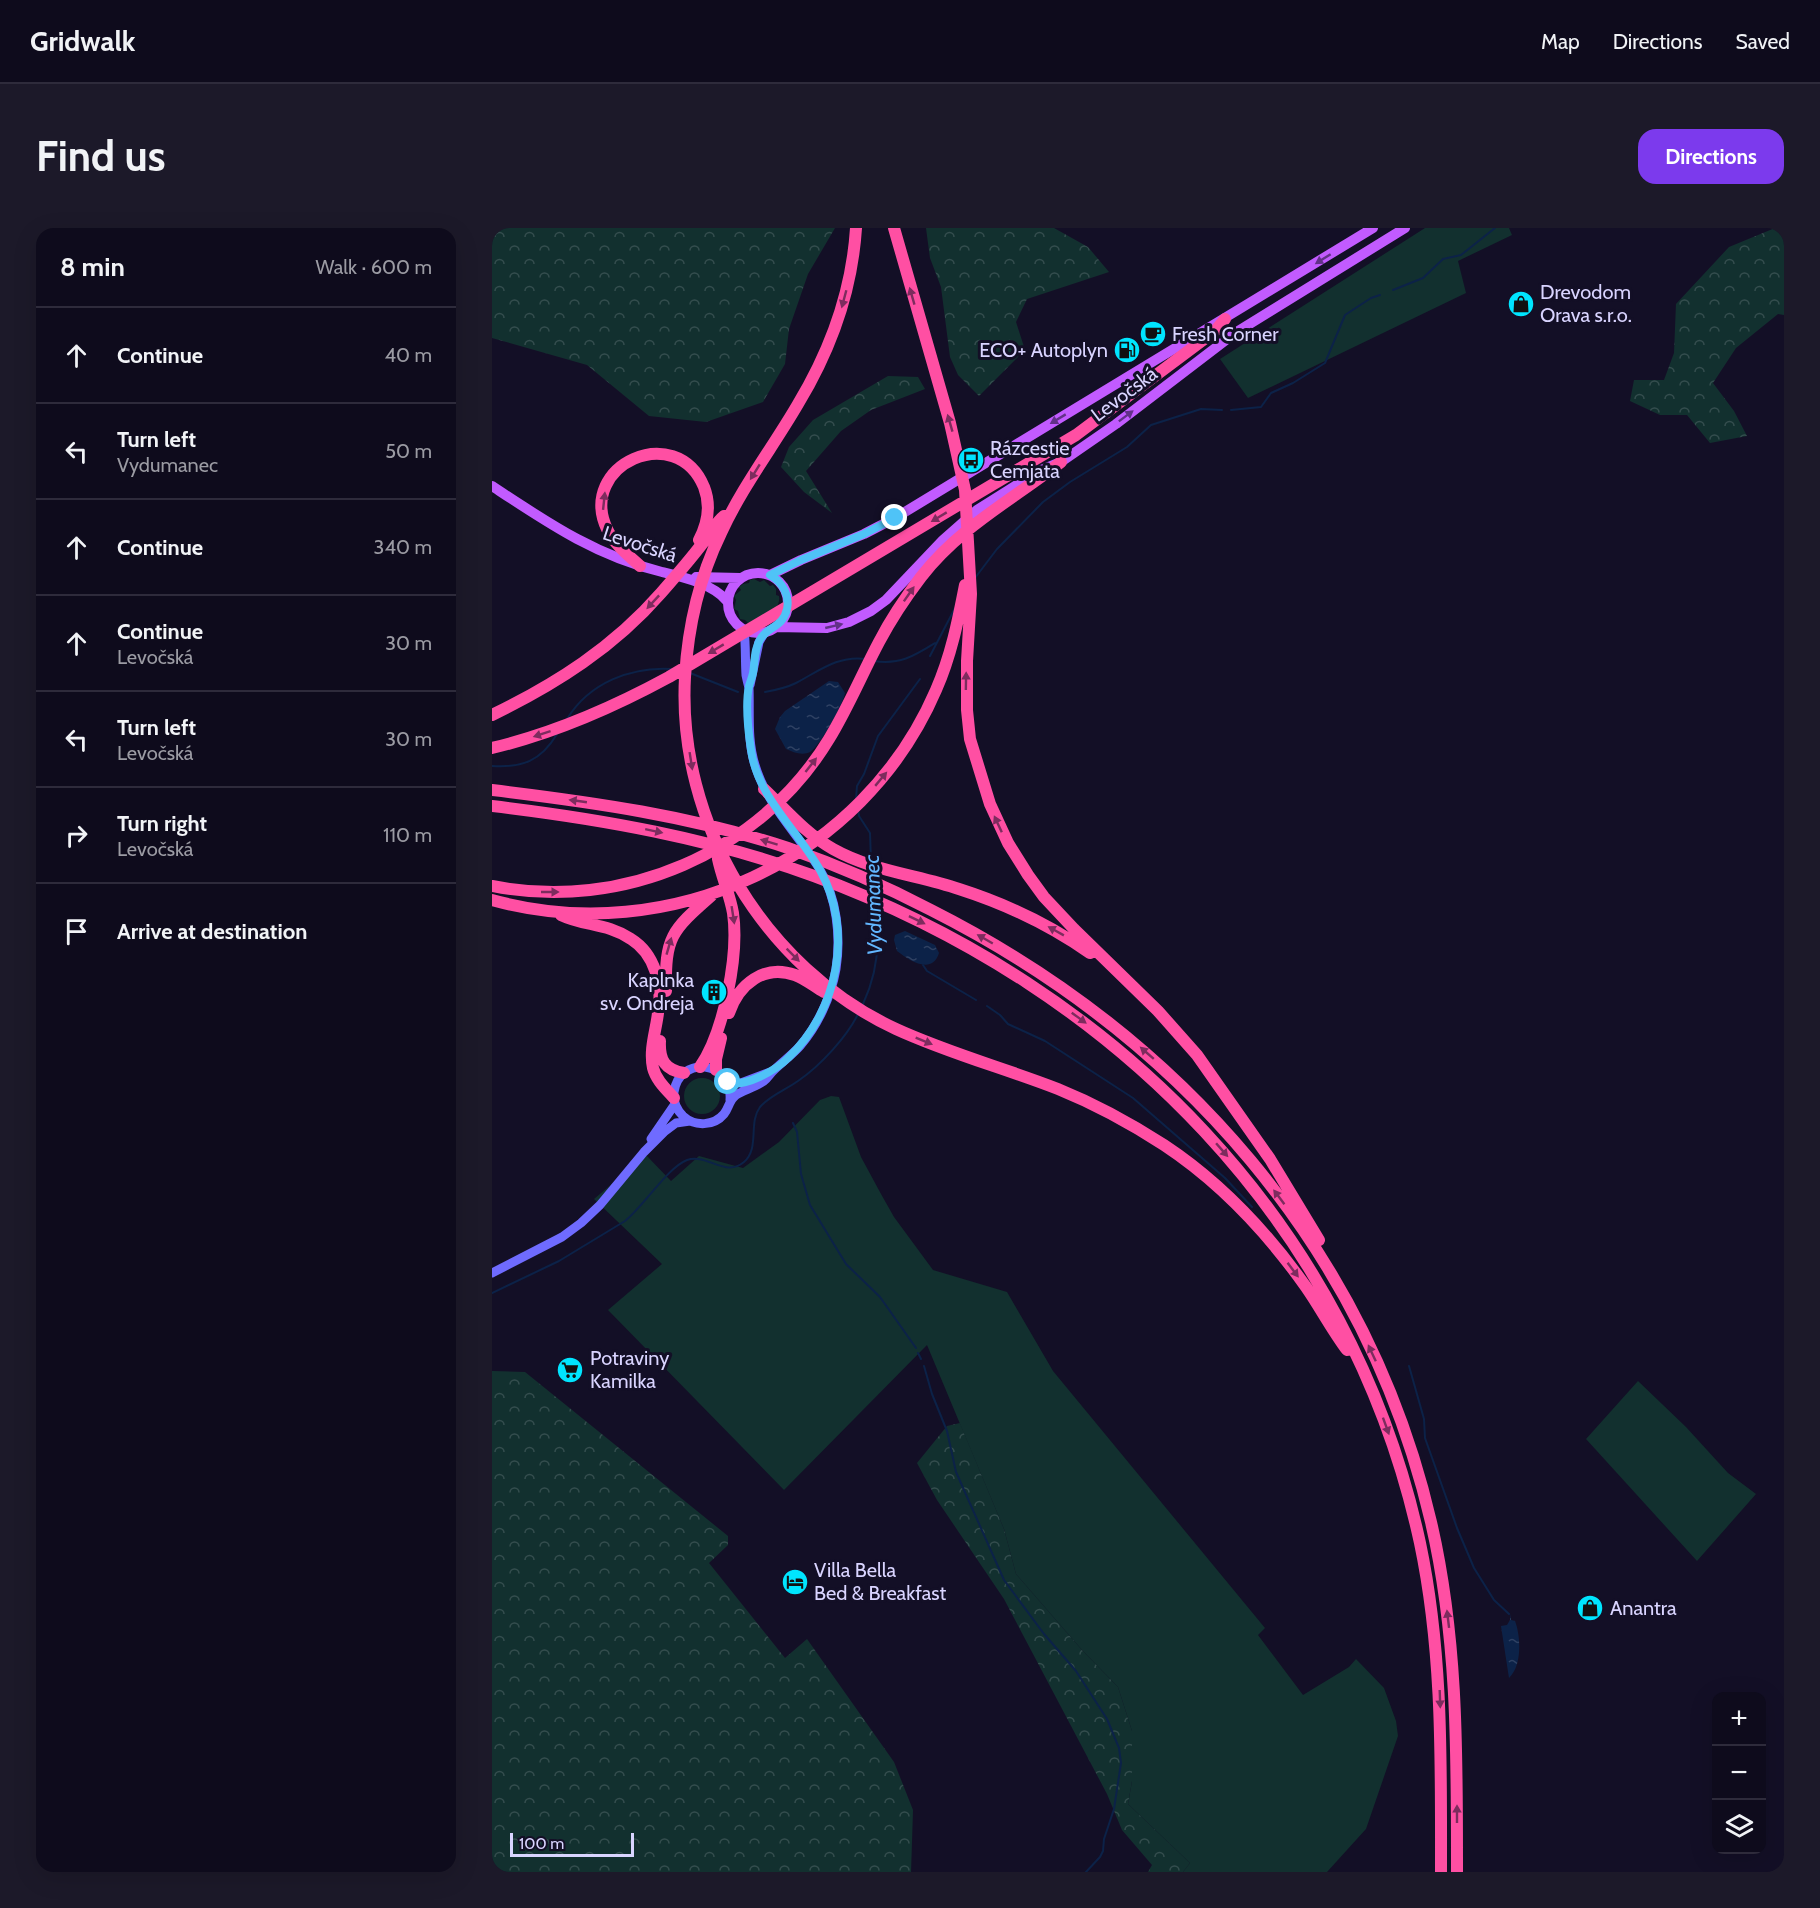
<!DOCTYPE html>
<html lang="en">
<head>
<meta charset="utf-8">
<style>
	body { margin:0; font-family:Cabin,sans-serif; background:#1c1929; color:#f1f3f6 }
	.controls { position:absolute; right:18px; bottom:18px; display:grid; overflow:hidden; border-radius:12px; box-shadow:0 6px 24px #0002 }
	.controls button { width:54px; height:54px; display:grid; place-items:center; padding:0; border:0; border-bottom:2px solid #2e2b3b; background:#0e0b1c; color:#f1f3f6; font:30px sans-serif }
	.scale { position:absolute; left:18px; bottom:15px; width:124px; box-sizing:border-box; padding-left:6px; border:3px solid #d9d4ff; border-top:0; font-size:16px; line-height:21px; white-space:nowrap; color:#d9d4ff; -webkit-text-stroke:4px #130f26; paint-order:stroke }
	.stop { position:absolute; width:18px; height:18px; margin:-14px; border:4px solid #4fc3f7; border-radius:50%; background:#fff }
	.stop.end { background:#4fc3f7; border-color:#fff; box-shadow:0 2px 6px #0008 }
	.list { margin:0; padding:0; list-style:none }
	h2 { display:flex; justify-content:space-between; align-items:center; height:78px; margin:0; padding:0 24px; font-size:26px }
	h2 small { font-size:20px; font-weight:400; color:#9b9ba3 }
	.list li { display:grid; grid-template-columns:39px 1fr auto; gap:18px; align-items:center; box-sizing:border-box; height:96px; padding:0 24px; border-top:2px solid #2e2b3b }
	.list b { display:block; font-size:22px; white-space:nowrap }
	.list p { margin:0; font-size:20px; white-space:nowrap; color:#9b9ba3 }
	.list em { font-size:20px; font-style:normal; color:#9b9ba3 }
	.icon { flex:none; width:33px; height:33px; fill:none; stroke:currentColor; stroke-width:2; stroke-linecap:round; stroke-linejoin:round }
	.map { position:relative; flex:none; width:1292px; height:1644px; overflow:hidden; border-radius:18px }
	header { display:flex; align-items:center; gap:36px; box-sizing:border-box; height:84px; padding:0 30px; background:#0e0b1c; border-bottom:2px solid #2e2b3b }
	header strong { font-size:28px }
	nav { display:flex; gap:33px; margin-inline-start:auto; font-size:21px }
	.intro { display:flex; align-items:center; justify-content:space-between; box-sizing:border-box; height:144px; padding:0 36px }
	h1 { margin:0; font-size:42px }
	.button { padding:15px 27px; border-radius:18px; background:#7c3aed; color:#fff; font-size:21px; font-weight:700 }
	main { display:flex; gap:36px; padding:0 36px }
	aside { flex:1; background:#0e0b1c; border-radius:18px; box-shadow:0 6px 24px #0002 }
	.map>svg:first-child { display:block }
	.forest { fill:url(#forest-crowns) }
	.garden { fill:#12302f }
	.water { fill:url(#water-ripples) }
	.lines { fill:none; stroke-linecap:round; stroke-linejoin:round }
	.stream { stroke:#0c2248; stroke-width:2 }
	.secondary { stroke:#6f6bff; stroke-width:9 }
	.primary { stroke:#c25bff; stroke-width:10 }
	.motorway { stroke:#ff4fa3; stroke-width:12 }
	.oneway { fill:#623188 }
	.oneway2 { fill:#7d2c5e }
	.route { stroke:#4fc3f7; stroke-width:8 }
	.labels { text-anchor:middle; dominant-baseline:central; stroke-width:6; stroke-linejoin:round; paint-order:stroke }
	.poi-label { font-size:20px; fill:#d9d4ff; stroke:#130f26; text-anchor:start }
	.street-label { font-size:20px; fill:#d9d4ff; stroke:#130f26 }
	.water-label { font-size:21px; font-style:italic; fill:#62b6ff; stroke:#130f26 }
</style>
</head>
<body>
<header>
<strong>Gridwalk</strong>
<nav><a>Map</a><a>Directions</a><a>Saved</a></nav>
</header>
<div class="intro"><h1>Find us</h1><a class="button">Directions</a></div>
<main>
<aside>
<h2>8 min<small>Walk · 600 m</small></h2>
<ul class="list">
<li><svg class="icon" aria-label="ahead" viewBox="0 0 24 24"><path d="M12 20V5M6 11l6-6 6 6"/></svg><div><b>Continue</b></div><em>40 m</em></li>
<li><svg class="icon" aria-label="left" viewBox="0 0 24 24"><path d="M17 20v-9H6M10 6l-5 5 5 5"/></svg><div><b>Turn left</b><p>Vydumanec</p></div><em>50 m</em></li>
<li><svg class="icon" aria-label="ahead" viewBox="0 0 24 24"><path d="M12 20V5M6 11l6-6 6 6"/></svg><div><b>Continue</b></div><em>340 m</em></li>
<li><svg class="icon" aria-label="ahead" viewBox="0 0 24 24"><path d="M12 20V5M6 11l6-6 6 6"/></svg><div><b>Continue</b><p>Levočská</p></div><em>30 m</em></li>
<li><svg class="icon" aria-label="left" viewBox="0 0 24 24"><path d="M17 20v-9H6M10 6l-5 5 5 5"/></svg><div><b>Turn left</b><p>Levočská</p></div><em>30 m</em></li>
<li><svg class="icon" aria-label="right" viewBox="0 0 24 24"><path d="M7 20v-9h11M14 6l5 5-5 5"/></svg><div><b>Turn right</b><p>Levočská</p></div><em>110 m</em></li>
<li><svg class="icon" aria-label="arrive" viewBox="0 0 24 24"><path d="M6 21V4h12l-3 4 3 4H6"/></svg><div><b>Arrive at destination</b></div></li>
</ul>
</aside>
<div class="map">
<svg width="1292" height="1644" viewBox="0 0 1292 1644">
	<defs>
		<pattern id="forest-crowns" width="20" height="18" patternUnits="userSpaceOnUse" patternTransform="scale(1.5)"><rect width="20" height="18" fill="#12302f"/><path d="M2 6a3 3 0 1 1 6 0M12 15a3 3 0 1 1 6 0" fill="none" stroke="#344d4e"/></pattern>
		<pattern id="water-ripples" width="26" height="14" patternUnits="userSpaceOnUse" patternTransform="scale(1.5)"><rect width="26" height="14" fill="#0c2248"/><path d="M2 4q2-2 4 0t4 0M15 11q2-2 4 0t4 0" fill="none" stroke="#2f4163"/></pattern>
	</defs>
	<rect width="100%" height="100%" fill="#130f26"/>
	<path class="forest" d="M 0,0 L 343,0 L 316,46 L 297,101 L 293,136 L 271,174 L 214,194 L 157,188 L 95,137 L 0,110 Z
		M 434,0 L 562,0 L 596,19 L 617,44 L 535,71 L 524,94 L 533,122 L 487,168 L 466,147 L 458,129 L 449,59 L 438,30 Z
		M 1283,0 L 1292,0 L 1292,87 L 1286,86 L 1244,120 L 1221,155 L 1242,183 L 1255,208 L 1218,215 L 1195,187 L 1168,187 L 1138,173 L 1142,152 L 1172,152 L 1182,125 L 1184,76 L 1237,19 Z
		M 396,148 L 426,149 L 433,161 L 379,182 L 349,203 L 314,243 L 340,285 L 312,264 L 289,239 L 297,219 L 321,192 Z
		M 0,1143 L 33,1144 L 236,1308 L 236,1317 L 217,1335 L 293,1430 L 315,1411 L 402,1534 L 421,1582 L 419,1644 L 0,1644 Z
		M 468,1195 L 512,1301 L 524,1346 L 590,1422 L 626,1459 L 640,1503 L 640,1553 L 636,1576 L 698,1635 L 691,1644 L 656,1644 L 660,1637 L 630,1602 L 615,1566 L 512,1371 L 445,1272 L 425,1235 L 455,1198 Z"/>
	<path class="garden" d="M 933,0 L 1017,0 L 1020,7 L 966,33 L 974,65 L 756,170 L 728,131 Z
		M 258,352 L 262,351 L 268,354 L 272,352 L 278,358 L 281,357 L 284,361 L 284,367 L 287,368 C 290,382 269,390 259,398 L 253,392 L 248,391 L 246,383 L 242,381 L 244,372 L 242,368 L 249,362 L 247,359 L 251,356 L 257,355 Z
		M192 868a18 18 0 1 1 36 0a18 18 0 1 1-36 0Z
		M 339,868 L 347,869 L 369,929 L 389,966 L 402,989 L 441,1042 L 515,1064 L 561,1143 L 773,1400 L 766,1407 L 811,1467 L 857,1439 L 864,1431 L 892,1460 L 904,1493 L 906,1508 L 874,1601 L 835,1644 L 691,1644 L 698,1635 L 636,1576 L 640,1553 L 640,1503 L 626,1459 L 590,1422 L 524,1346 L 512,1301 L 435,1117 L 292,1262 L 116,1082 L 170,1036 L 102,971 L 154,927 L 179,953 L 207,928 L 251,940 L 287,914 L 328,872 Z
		M 1146,1153 L 1194,1199 L 1236,1245 L 1264,1266 L 1205,1333 L 1094,1211 Z"/>
	<path class="water" d="M 337,453 L 346,454 L 353,465 C 351,477 328,518 318,524 C 310,528 301,524 294,521 L 283,501 L 288,489 L 293,483 Z
		M 413,703 L 443,717 L 447,725 C 440,747 418,733 405,723 L 402,712 L 403,707 Z
		M 1018,1386 L 1019,1392 L 1023,1393 C 1029,1409 1030,1438 1017,1450 L 1009,1398 L 1015,1397 L 1018,1392 Z"/>
	<g class="lines">
		<path class="stream" d="M 901,62 L 931,50 L 951,31 L 969,27 L 1003,0
			M 739,182 L 769,179 L 779,165 L 801,155 L 833,135 L 853,87 L 879,70 L 888,67
			M 483,350 L 505,321 L 551,274 L 578,254 L 635,219 L 659,197 L 709,181 L 730,182
			M 438,428 L 463,380
			M 382,433 C 408,437 422,428 443,415
			M 198,445 L 246,464
			M 273,464 C 284,462 294,460 304,455 C 327,443 346,427 374,431
			M 75,491 C 97,455 139,438 181,441
			M 0,538 C 30,540 49,533 65,506
			M 364,571 L 365,558 L 372,546 L 386,508 L 428,451
			M 366,582 L 367,588 L 378,605 L 379,633
			M 379,656 L 380,668
			M 431,737 L 435,743 L 484,772
			M 371,776 C 385,746 389,713 382,680
			M 495,778 L 508,787 L 516,796 L 553,813 L 641,870 L 733,950 L 760,979
			M 301,895 L 305,904 L 309,946 L 318,977 L 354,1036 L 388,1069 L 424,1120
			M 0,1065 L 67,1033 L 133,993 C 152,978 175,940 195,932 C 215,925 233,950 252,934 C 268,920 256,895 268,879 C 277,868 295,861 306,853 C 328,838 356,808 367,784
			M 426,1125 L 429,1131
			M 432,1138 L 440,1166 L 455,1203 L 464,1244 L 512,1352 L 552,1406 L 584,1443 L 615,1491 L 627,1520 L 629,1535 L 622,1581 L 612,1611 L 611,1623 L 608,1629 L 594,1644
			M 917,1138 L 932,1191 L 933,1210 L 965,1300 L 982,1340 L 1002,1372 L 1017,1386"/>
		<path class="secondary" d="M 258,457 L 267,414 L 273,404
			M 235,854 L 249,855 L 281,843
			M 238,872 C 241,832 187,827 182,864 C 181,873 185,882 191,888 C 203,899 222,898 232,886 C 237,880 237,872 244,867 C 253,862 263,859 272,853 C 276,850 278,846 281,843 C 290,834 300,827 308,818 C 326,797 339,769 344,741 C 349,709 345,669 327,640 C 305,605 275,577 263,537 C 255,512 258,486 257,460 C 256,456 255,452 254,447 C 253,432 254,417 252,402
			M 159,911 L 183,876
			M 0,1045 L 70,1009 L 89,995 L 108,977 L 152,924 L 172,904 L 184,895 L 198,893"/>
		<path class="primary" d="M 0,258 C 56,295 104,328 170,344 C 191,349 221,356 235,373
			M236 375a30 30 0 1 1 60 0a30 30 0 1 1-60 0Z
			M 278,347 L 309,332 L 372,306 L 403,290 L 881,0
			M 204,349 L 248,350
			M 284,399 L 335,400 L 357,394 L 379,383 L 394,372 L 451,312 L 485,282 L 547,243 L 569,234 L 624,196 L 743,105 L 913,0"/>
		<path class="motorway" d="M 364,0 C 360,63 338,123 306,176 C 281,219 250,259 229,305 C 207,350 196,399 193,449 C 185,594 272,740 404,801 C 456,825 512,840 566,861 C 603,876 638,895 672,917 C 728,954 775,1004 814,1059 C 828,1079 840,1102 855,1122
			M 402,0 L 458,195 L 473,262 L 479,366 L 475,433 L 475,482 L 478,511 L 498,576 L 516,615 L 536,647 L 552,669 L 582,701 L 666,783 L 705,827 L 778,931 L 827,1012
			M 148,338 C 136,327 122,316 115,301 C 85,237 184,192 212,259 C 219,277 216,295 207,312
			M 0,487 C 64,456 122,419 169,365 C 183,349 197,333 210,316 C 218,307 223,295 232,288
			M 0,520 C 63,505 120,480 177,449 L 584,207 L 723,103 L 733,91
			M 272,561 C 294,582 314,606 341,621 C 380,643 426,647 467,661 C 514,676 558,697 598,725
			M 0,562 C 100,574 200,588 296,620 C 345,637 393,658 439,682 C 688,808 875,1019 939,1294 C 966,1410 965,1526 965,1644
			M 0,578 C 110,591 217,610 322,648 C 624,759 859,996 928,1315 C 951,1424 949,1534 949,1644
			M 0,658 C 130,684 268,625 337,511 C 356,480 370,446 387,414 C 399,391 413,370 429,349 C 468,299 520,272 569,234
			M 0,672 C 177,721 371,632 444,462 C 459,428 466,393 473,357
			M 69,687 C 92,698 115,695 139,711 C 163,726 171,757 166,785 C 164,803 157,821 161,840 C 164,852 174,861 182,870
			M 174,763 C 173,709 179,703 219,668
			M 237,785 C 247,756 272,736 303,747 C 314,751 323,759 332,764
			M 168,813 C 167,832 173,842 192,845
			M 208,839 C 232,804 247,727 241,685 C 238,667 230,650 226,631
			M 224,842 L 224,831 L 229,810"/>
	</g>
	<defs><path id="oneway-solid" d="M-6-.8H1V-3.2L6.5 0L1 3.2V.8H-6Z" transform="scale(1.5)"/></defs>
	<g class="oneway">
		<use href="#oneway-solid" transform="translate(831 31) rotate(148)"/>
		<use href="#oneway-solid" transform="translate(634 188) rotate(-37)"/>
		<use href="#oneway-solid" transform="translate(566 191) rotate(149)"/>
		<use href="#oneway-solid" transform="translate(342 398) rotate(-13)"/>
	</g>
	<g class="oneway2">
		<use href="#oneway-solid" transform="translate(420 68) rotate(-106)"/>
		<use href="#oneway-solid" transform="translate(352 71) rotate(105)"/>
		<use href="#oneway-solid" transform="translate(458 195) rotate(-106)"/>
		<use href="#oneway-solid" transform="translate(263 244) rotate(122)"/>
		<use href="#oneway-solid" transform="translate(112 273) rotate(-84)"/>
		<use href="#oneway-solid" transform="translate(447 289) rotate(149)"/>
		<use href="#oneway-solid" transform="translate(417 366) rotate(-55)"/>
		<use href="#oneway-solid" transform="translate(161 374) rotate(133)"/>
		<use href="#oneway-solid" transform="translate(224 421) rotate(149)"/>
		<use href="#oneway-solid" transform="translate(474 453) rotate(-89)"/>
		<use href="#oneway-solid" transform="translate(50 506) rotate(162)"/>
		<use href="#oneway-solid" transform="translate(199 533) rotate(81)"/>
		<use href="#oneway-solid" transform="translate(319 537) rotate(-52)"/>
		<use href="#oneway-solid" transform="translate(389 551) rotate(-50)"/>
		<use href="#oneway-solid" transform="translate(86 573) rotate(-172)"/>
		<use href="#oneway-solid" transform="translate(506 596) rotate(-115)"/>
		<use href="#oneway-solid" transform="translate(162 603) rotate(12)"/>
		<use href="#oneway-solid" transform="translate(277 614) rotate(-163)"/>
		<use href="#oneway-solid" transform="translate(58 664)"/>
		<use href="#oneway-solid" transform="translate(241 687) rotate(81)"/>
		<use href="#oneway-solid" transform="translate(425 692) rotate(26)"/>
		<use href="#oneway-solid" transform="translate(564 703) rotate(-151)"/>
		<use href="#oneway-solid" transform="translate(493 711) rotate(-150)"/>
		<use href="#oneway-solid" transform="translate(177 718) rotate(-74)"/>
		<use href="#oneway-solid" transform="translate(301 727) rotate(45)"/>
		<use href="#oneway-solid" transform="translate(587 790) rotate(36)"/>
		<use href="#oneway-solid" transform="translate(432 813) rotate(22)"/>
		<use href="#oneway-solid" transform="translate(655 825) rotate(-139)"/>
		<use href="#oneway-solid" transform="translate(730 922) rotate(49)"/>
		<use href="#oneway-solid" transform="translate(787 969) rotate(-127)"/>
		<use href="#oneway-solid" transform="translate(801 1042) rotate(53)"/>
		<use href="#oneway-solid" transform="translate(880 1125) rotate(-115)"/>
		<use href="#oneway-solid" transform="translate(894 1198) rotate(70)"/>
		<use href="#oneway-solid" transform="translate(956 1391) rotate(-97)"/>
		<use href="#oneway-solid" transform="translate(948 1471) rotate(88)"/>
		<use href="#oneway-solid" transform="translate(965 1586) rotate(-90)"/>
	</g>
	<g class="lines">
		<path class="route" d="M 236,854 C 253,860 284,842 296,830 C 346,783 362,703 328,642 C 305,601 266,570 259,522 C 256,502 253,477 257,458 C 258,454 260,450 261,445 C 263,434 262,420 269,410 C 277,398 291,399 295,381 C 298,367 290,354 278,347 L 309,332 L 372,306 L 403,290"/>
	</g>
	<defs>
		<symbol id="shop-disc" viewBox="-11 -11 22 22"><circle r="9.5" fill="#00e5ff" stroke="#130f26"/><path d="M-5-2.5h2.3a2.7 3.5 0 0 1 5.4 0H5L5.5 6h-11ZM-1.5-2.5h3a1.5 2.3 0 0 0-3 0Z" fill="#111"/></symbol>
		<symbol id="cafe-disc" viewBox="-11 -11 22 22"><circle r="9.5" fill="#00e5ff" stroke="#130f26"/><path d="M-5.5-4.5H6V0H3Q3 3.5 0 3.5H-2.5Q-5.5 3.5-5.5 0ZM3-3.2v2h1.7v-2ZM-6 4.5H4V6H-6Z" fill="#111"/></symbol>
		<symbol id="fuel-disc" viewBox="-11 -11 22 22"><circle r="9.5" fill="#00e5ff" stroke="#130f26"/><path d="M-5.5-6h7V0h2V4h1.3V-2.5L3-4.5l.8-.8L6-3V5H2.5V1h-1V6h-7ZM-4.2-4.7v3.2H.2V-4.7Z" fill="#111"/></symbol>
		<symbol id="bus-disc" viewBox="-11 -11 22 22"><circle r="9.5" fill="#00e5ff" stroke="#130f26"/><path d="M-5-6H5V4H4V6H2V4H-2V6H-4V4H-5ZM-3.5-4V0h7V-4ZM-3.5 1.2v1.5H-2V1.2ZM2 1.2v1.5H3.5V1.2Z" fill="#111"/></symbol>
		<symbol id="building-disc" viewBox="-11 -11 22 22"><circle r="9.5" fill="#00e5ff" stroke="#130f26"/><path d="M-4-6H4V6H1V3H-1V6H-4ZM-2.5-4.3h1.7v1.8h-1.7ZM.8-4.3h1.7v1.8H.8ZM-2.5-1h1.7V.8h-1.7ZM.8-1h1.7V.8H.8Z" fill="#111"/></symbol>
		<symbol id="supermarket-disc" viewBox="-11 -11 22 22"><circle r="9.5" fill="#00e5ff" stroke="#130f26"/><path d="M-6-5.5h2.5l.6 2H6L4.5 2H-2.5L-4.4-4H-6ZM-1.5 3.2a1.3 1.3 0 1 0 .1 0ZM3 3.2a1.3 1.3 0 1 0 .1 0Z" fill="#111"/></symbol>
		<symbol id="hotel-disc" viewBox="-11 -11 22 22"><circle r="9.5" fill="#00e5ff" stroke="#130f26"/><path d="M-6-4.5h1.5V1H6V5H4.5V3h-9V5H-6ZM-4 0a1.8 1.8 0 1 1 3.6 0ZM.5 0V-2.5h3Q6-2.5 6 0Z" fill="#111"/></symbol>
	</defs>
	<g fill-rule="evenodd">
		<use href="#shop-disc" x="1014" y="61" width="30" height="30"/>
		<use href="#cafe-disc" x="646" y="91" width="30" height="30"/>
		<use href="#fuel-disc" x="620" y="107" width="30" height="30"/>
		<use href="#bus-disc" x="464" y="217" width="30" height="30"/>
		<use href="#building-disc" x="207" y="749" width="30" height="30"/>
		<use href="#supermarket-disc" x="63" y="1127" width="30" height="30"/>
		<use href="#hotel-disc" x="288" y="1339" width="30" height="30"/>
		<use href="#shop-disc" x="1083" y="1365" width="30" height="30"/>
	</g>
	<g class="labels">
		<g class="poi-label">
			<text x="1048" y="64">Drevodom<tspan x="1048" dy="23">Orava s.r.o.</tspan></text>
			<text x="680" y="106">Fresh Corner</text>
			<text x="616" y="122" text-anchor="end">ECO+ Autoplyn</text>
			<text x="498" y="220">Rázcestie<tspan x="498" dy="23">Cemjata</tspan></text>
			<text x="202" y="752" text-anchor="end">Kaplnka<tspan x="202" dy="23">sv. Ondreja</tspan></text>
			<text x="98" y="1130">Potraviny<tspan x="98" dy="23">Kamilka</tspan></text>
			<text x="322" y="1342">Villa Bella<tspan x="322" dy="23">Bed &amp; Breakfast</tspan></text>
			<text x="1118" y="1380">Anantra</text>
		</g>
		<g class="street-label">
			<text transform="translate(632 166) rotate(-37)">Levočská</text>
			<text transform="translate(148 316) rotate(18)">Levočská</text>
		</g>
		<g class="water-label">
			<text transform="translate(381 677) rotate(-92)">Vydumanec</text>
		</g>
	</g>
</svg>
<div class="controls">
<button>+</button>
<button>−</button>
<button><svg class="icon" aria-label="layers" viewBox="0 0 24 24"><path d="M12 4l9 5-9 5-9-5zM3 14l9 5 9-5"/></svg></button>
</div>
<div class="scale">100 m</div>
<div class="stop" style="left:236px;top:854px"></div>
<div class="stop end" style="left:403px;top:290px"></div>
</div>
</main>
</body>
</html>
